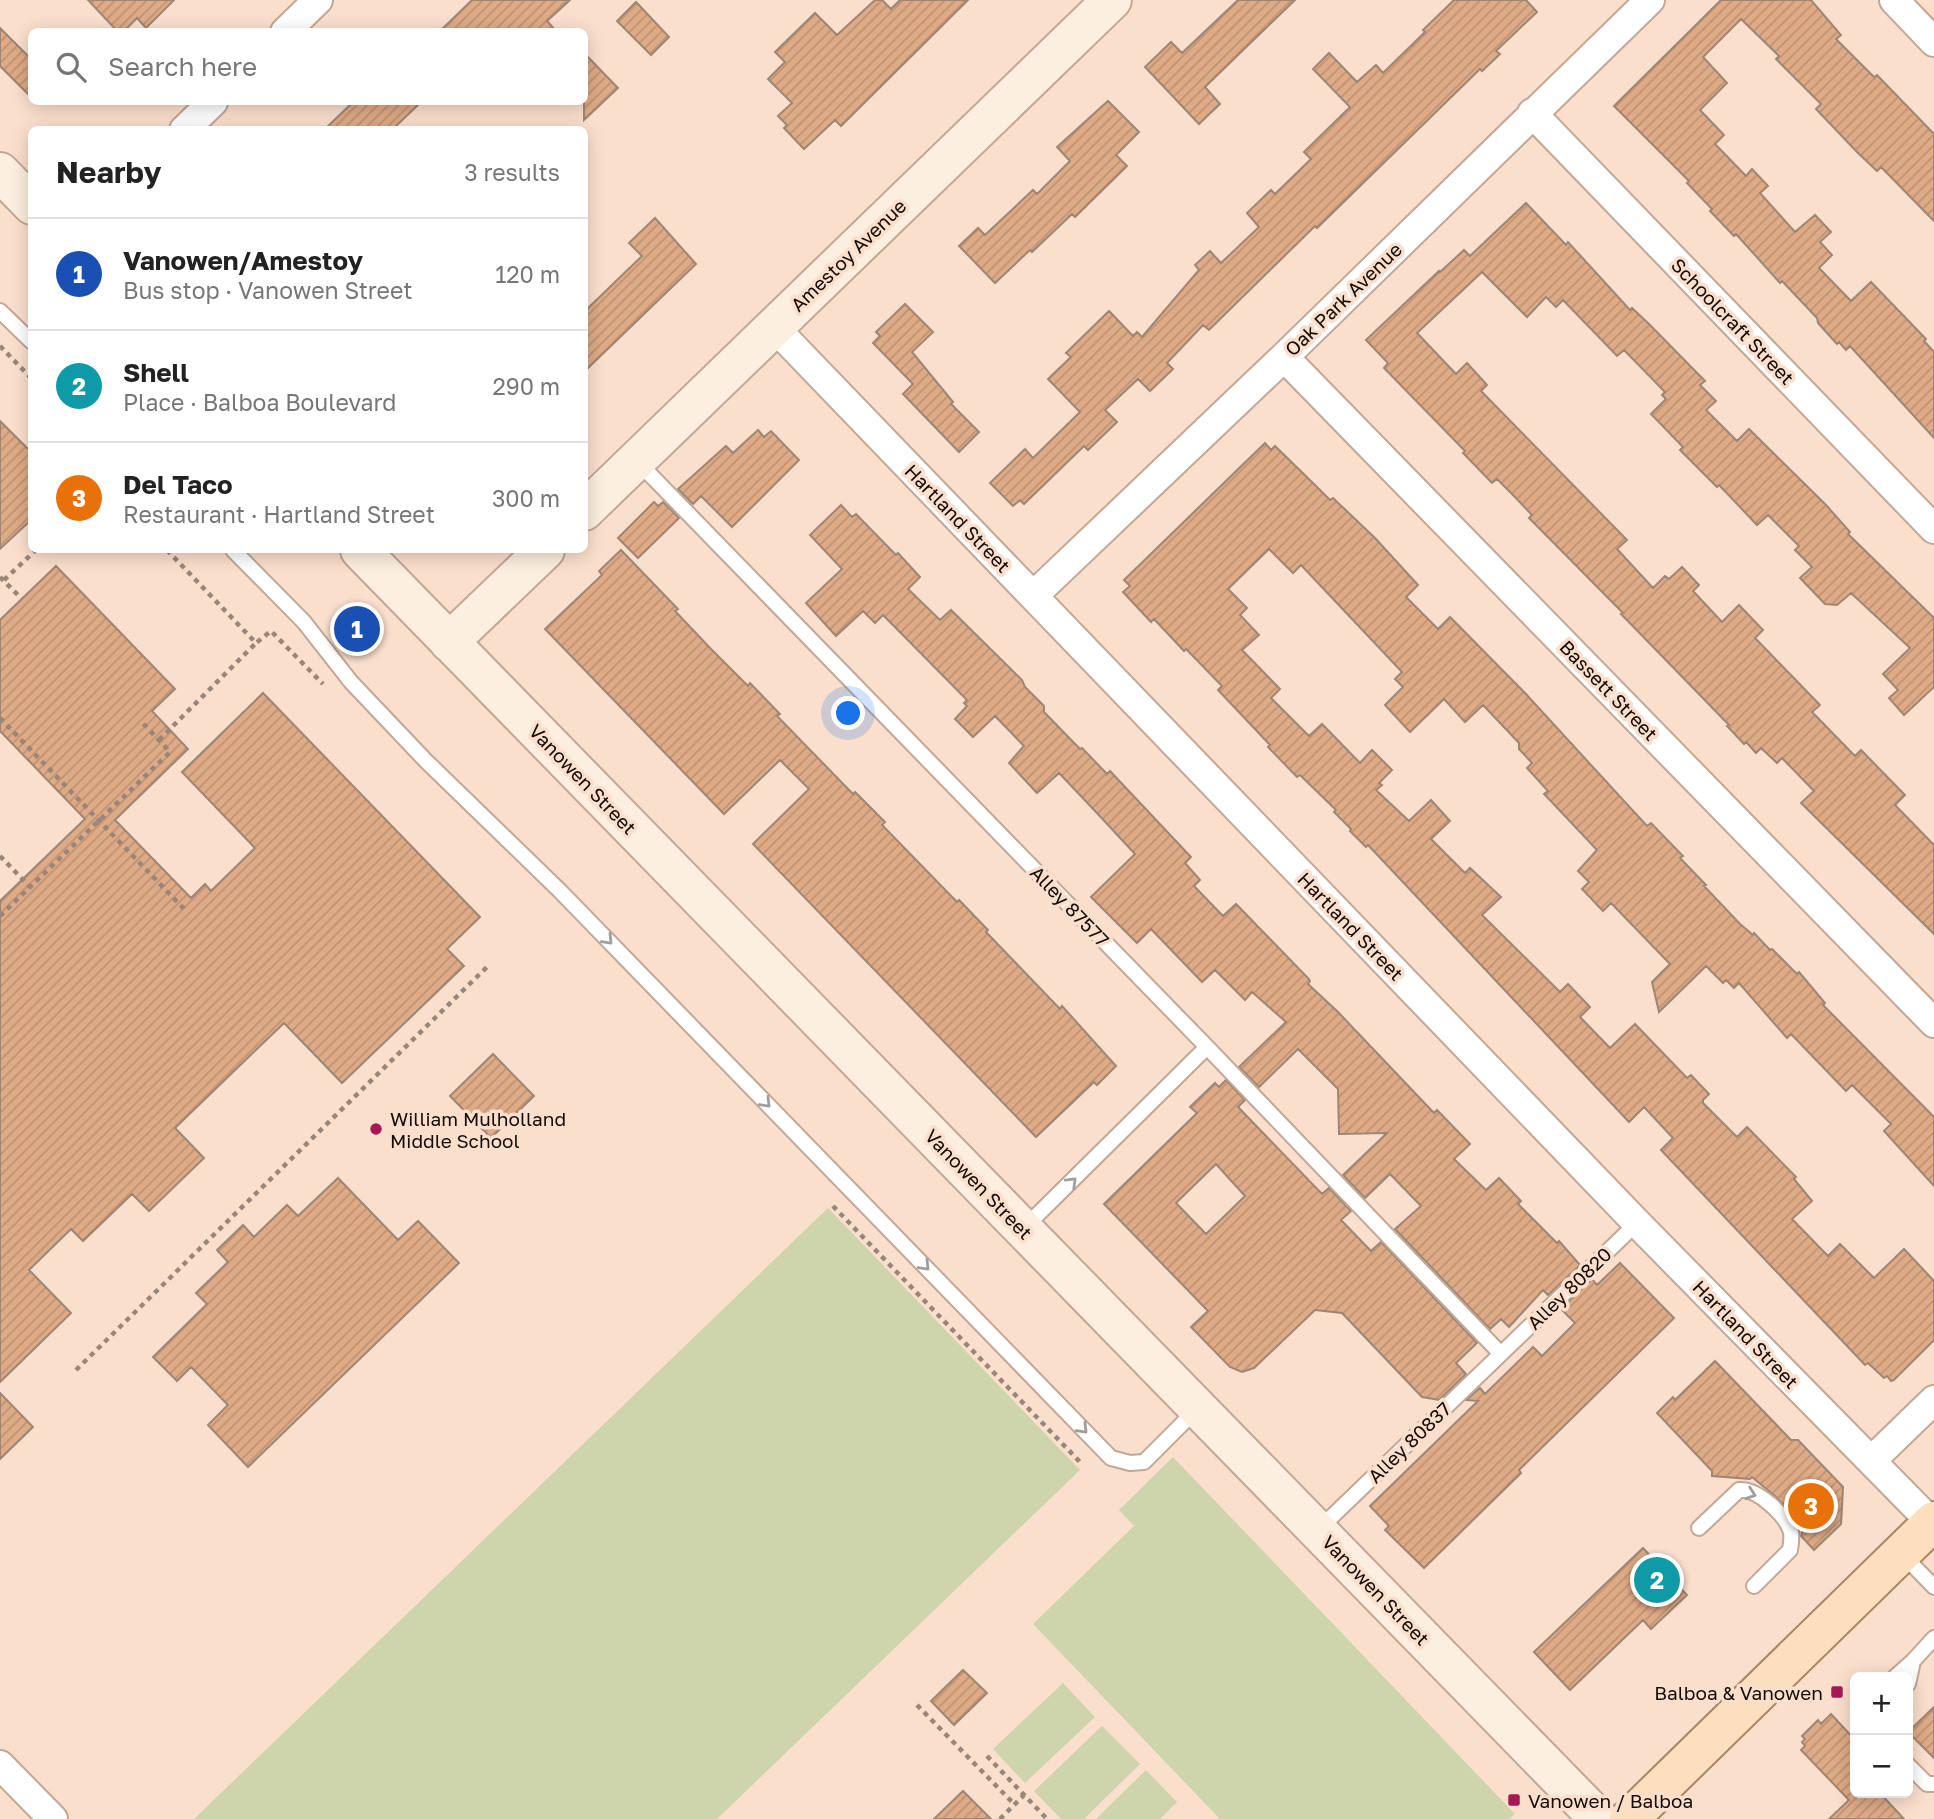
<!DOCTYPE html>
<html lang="en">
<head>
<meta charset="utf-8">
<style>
	body { margin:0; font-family:"Golos Text",sans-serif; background:#f2f2f2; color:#222 }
	.controls { position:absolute; right:21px; bottom:21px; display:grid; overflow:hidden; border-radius:10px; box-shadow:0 4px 18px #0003 }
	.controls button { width:63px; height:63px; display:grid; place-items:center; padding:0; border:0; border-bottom:2px solid #e0e0e0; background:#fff; color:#222; font:35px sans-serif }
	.you { position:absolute; left:849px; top:714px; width:24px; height:24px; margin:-18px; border:5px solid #fff; border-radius:50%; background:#1a73e8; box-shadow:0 0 0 10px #1a73e833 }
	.badge { display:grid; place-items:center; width:46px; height:46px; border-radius:50%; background:#1a73e8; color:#fff; font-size:23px; font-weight:700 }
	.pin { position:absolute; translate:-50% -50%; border:4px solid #fff; box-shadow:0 2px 7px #0006 }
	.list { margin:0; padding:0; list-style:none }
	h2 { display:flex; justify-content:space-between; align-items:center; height:91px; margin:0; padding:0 28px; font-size:30px }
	h2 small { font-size:23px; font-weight:400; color:#767676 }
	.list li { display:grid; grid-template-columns:46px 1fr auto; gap:21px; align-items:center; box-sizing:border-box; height:112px; padding:0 28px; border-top:2px solid #e0e0e0 }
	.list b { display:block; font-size:26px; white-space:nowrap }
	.list p { margin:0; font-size:23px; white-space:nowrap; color:#767676 }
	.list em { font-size:23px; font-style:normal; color:#767676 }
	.icon { flex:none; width:38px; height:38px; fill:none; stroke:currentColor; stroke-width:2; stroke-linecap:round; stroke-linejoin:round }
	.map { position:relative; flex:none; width:1934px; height:1819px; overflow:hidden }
	.search { position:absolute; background:#fff; box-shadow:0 4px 18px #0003; left:28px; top:28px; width:560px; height:77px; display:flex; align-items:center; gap:18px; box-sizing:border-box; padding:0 24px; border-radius:10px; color:#767676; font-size:26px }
	.panel { position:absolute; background:#fff; box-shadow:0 4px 18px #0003; left:28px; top:126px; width:560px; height:427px; border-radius:10px }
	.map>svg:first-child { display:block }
	.pitch { fill:#ced4ab }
	.building { fill:url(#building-hatch); stroke:#9e8675; stroke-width:2; fill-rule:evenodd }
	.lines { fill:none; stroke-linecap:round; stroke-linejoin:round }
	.lane-casing { stroke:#c1a795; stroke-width:18 }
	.street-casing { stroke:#c1a795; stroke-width:32 }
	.secondary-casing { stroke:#c1a795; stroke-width:42 }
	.primary-casing { stroke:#a98662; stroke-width:42 }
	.path { stroke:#9a8679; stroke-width:4.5; stroke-dasharray:5 5; stroke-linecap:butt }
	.lane { stroke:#fff; stroke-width:14 }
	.street { stroke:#fff; stroke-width:28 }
	.secondary { stroke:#fdefdf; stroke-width:38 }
	.primary { stroke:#fbdfbf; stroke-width:38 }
	.oneway { stroke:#a19d9b }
	.poi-dot { fill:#a81856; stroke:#fbdfcd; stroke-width:2.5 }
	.labels { text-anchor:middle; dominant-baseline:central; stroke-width:7; stroke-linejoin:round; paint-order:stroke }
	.street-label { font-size:19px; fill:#140b06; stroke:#fbdfcd }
	.poi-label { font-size:19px; fill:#140b06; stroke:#fbdfcd; text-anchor:start }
</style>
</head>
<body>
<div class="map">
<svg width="1934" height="1819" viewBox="0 0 1934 1819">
	<defs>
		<pattern id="building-hatch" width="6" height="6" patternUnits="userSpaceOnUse" patternTransform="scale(1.75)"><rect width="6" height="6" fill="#dfab87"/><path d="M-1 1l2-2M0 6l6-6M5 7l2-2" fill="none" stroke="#be9273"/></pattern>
	</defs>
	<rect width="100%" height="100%" fill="#fbdfcd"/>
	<path class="pitch" d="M 828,1208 L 1080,1470 L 717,1819 L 194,1819 Z
		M 1173,1457 L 1515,1814 L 1509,1819 L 1220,1819 L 1033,1624 L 1134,1526 L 1119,1510 Z
		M 1063,1683 L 1095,1717 L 1025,1783 L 993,1749 Z
		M 1102,1726 L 1140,1764 L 1084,1819 L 1061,1819 L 1034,1791 Z
		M 1146,1770 L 1177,1802 L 1160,1819 L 1096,1819 Z"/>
	<path class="building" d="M 88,0 L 174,0 L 146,28 L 137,18 L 123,32 L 118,32 Z
		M 472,0 L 570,0 L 547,21 L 557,32 L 439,32 Z
		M 875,0 L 882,0 L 891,9 L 900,0 L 968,0 L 841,126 L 835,120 L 804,149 L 784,128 L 787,125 L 778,116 L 792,103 L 768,79 L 785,62 L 775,52 L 815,13 L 837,35 Z
		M 1238,0 L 1295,0 L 1205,87 L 1220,104 L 1199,124 L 1145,67 L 1171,42 L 1182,53 Z
		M 1454,0 L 1526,0 L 1537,12 L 1496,51 L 1500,54 L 1482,71 L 1480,69 L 1317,228 L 1315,226 L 1209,330 L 1203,325 L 1167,363 L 1173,369 L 1150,391 L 1138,379 L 1105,410 L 1117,422 L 1088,450 L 1084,446 L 1024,504 L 1020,500 L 1013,506 L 990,483 L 1025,449 L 1033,458 L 1080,412 L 1048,379 L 1071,357 L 1066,353 L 1109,311 L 1133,336 L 1137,332 L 1142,337 L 1199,270 L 1195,265 L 1210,251 L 1221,263 L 1259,227 L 1247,213 L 1271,190 L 1275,194 L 1311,159 L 1304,152 L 1350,107 L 1313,69 L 1329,53 L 1357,82 L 1376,65 L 1383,73 L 1425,32 L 1423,30 Z
		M 1721,0 L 1811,0 L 1841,35 L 1836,39 L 1874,77 L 1877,75 L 1934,134 L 1934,221 L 1881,167 L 1877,171 L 1857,152 L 1816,109 L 1821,104 L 1776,59 L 1779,56 L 1741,19 L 1703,57 L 1727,83 L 1700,110 L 1724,135 L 1715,144 L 1746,176 L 1752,169 L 1768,186 L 1760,193 L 1795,232 L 1815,215 L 1831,232 L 1820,242 L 1832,255 L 1819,268 L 1851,301 L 1871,282 L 1926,339 L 1924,341 L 1934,352 L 1934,438 L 1850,346 L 1846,350 L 1839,342 L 1837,344 L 1818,323 L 1817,318 L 1782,281 L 1780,283 L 1736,234 L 1734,236 L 1710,211 L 1712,209 L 1687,183 L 1689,181 L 1614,106 Z
		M 636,2 L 669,37 L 651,55 L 617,21 Z
		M 0,28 L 32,60 L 32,98 L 0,66 Z
		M 584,53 L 618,88 L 584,120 Z
		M 1108,101 L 1139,132 L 1116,155 L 1127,166 L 1075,217 L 1072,214 L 1032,252 L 1030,250 L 995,283 L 959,246 L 978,228 L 985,235 L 1033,190 L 1037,194 L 1070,161 L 1057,147 Z
		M 353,102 L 421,102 L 392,130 L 324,130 Z
		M 1526,203 L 1566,245 L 1568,242 L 1630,310 L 1632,308 L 1650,325 L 1705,381 L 1700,385 L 1716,401 L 1706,410 L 1737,441 L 1749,429 L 1826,505 L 1850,532 L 1848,534 L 1934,618 L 1934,687 L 1904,715 L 1889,698 L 1898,690 L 1883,674 L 1910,648 L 1851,593 L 1837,605 L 1825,604 L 1800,578 L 1812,567 L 1795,550 L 1799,546 L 1768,515 L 1757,525 L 1719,485 L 1717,487 L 1680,450 L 1683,447 L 1651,414 L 1666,399 L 1662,395 L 1665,392 L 1624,350 L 1617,356 L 1563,300 L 1556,307 L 1546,297 L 1527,317 L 1482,272 L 1417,333 L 1456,374 L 1467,363 L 1487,385 L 1481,391 L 1627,540 L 1617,549 L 1653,588 L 1665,576 L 1669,579 L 1682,567 L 1699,585 L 1693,591 L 1722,622 L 1739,605 L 1763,630 L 1755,638 L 1820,705 L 1812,712 L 1855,756 L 1861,750 L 1905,795 L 1895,805 L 1934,845 L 1934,934 L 1801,803 L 1814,791 L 1782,758 L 1777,763 L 1761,748 L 1756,753 L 1746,742 L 1744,744 L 1727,726 L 1729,725 L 1621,614 L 1623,613 L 1529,518 L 1532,515 L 1512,494 L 1497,479 L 1492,483 L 1463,453 L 1465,451 L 1384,368 L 1388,363 L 1366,340 L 1439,271 L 1440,272 L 1464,250 L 1470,256 Z
		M 655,218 L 696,264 L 584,372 L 584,312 L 642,256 L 629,243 Z
		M 905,304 L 933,332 L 912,352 L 953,402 L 951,404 L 979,432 L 959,452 L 903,394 L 913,384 L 873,343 L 880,336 L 876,332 Z
		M 0,421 L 32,453 L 32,519 L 0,549 Z
		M 758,430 L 764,437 L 771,431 L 799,460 L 732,527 L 701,496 L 693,504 L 678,489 L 726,446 L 733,453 Z
		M 1265,443 L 1271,450 L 1275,446 L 1318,488 L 1330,500 L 1333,498 L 1375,538 L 1418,585 L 1406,597 L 1438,629 L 1450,617 L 1525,693 L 1647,826 L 1651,823 L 1683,856 L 1680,858 L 1706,885 L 1704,886 L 1740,924 L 1753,935 L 1754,933 L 1770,950 L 1772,949 L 1797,974 L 1799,972 L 1825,1003 L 1823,1005 L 1934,1117 L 1934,1186 L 1884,1131 L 1891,1124 L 1852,1085 L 1846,1091 L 1791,1034 L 1787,1038 L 1739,983 L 1734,988 L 1726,980 L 1723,983 L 1706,966 L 1659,1012 L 1652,982 L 1670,964 L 1611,903 L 1603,911 L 1582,889 L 1589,882 L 1578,871 L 1597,850 L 1544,794 L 1548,791 L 1527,768 L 1532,763 L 1519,749 L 1519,743 L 1483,705 L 1465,722 L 1444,699 L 1410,732 L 1385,705 L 1403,687 L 1395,679 L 1402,672 L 1301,565 L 1293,573 L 1269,549 L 1228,589 L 1247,608 L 1240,615 L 1259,635 L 1242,650 L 1280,689 L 1271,698 L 1309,736 L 1322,724 L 1360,763 L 1372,750 L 1392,770 L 1379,783 L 1382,785 L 1376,790 L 1409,821 L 1431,800 L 1450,821 L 1431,839 L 1465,873 L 1470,868 L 1501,897 L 1482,915 L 1560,992 L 1568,984 L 1590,1007 L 1580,1017 L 1610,1048 L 1635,1024 L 1687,1078 L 1691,1075 L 1709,1094 L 1703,1100 L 1703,1103 L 1737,1137 L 1747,1127 L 1796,1177 L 1794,1179 L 1812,1201 L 1792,1219 L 1828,1256 L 1840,1244 L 1874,1278 L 1904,1249 L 1934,1281 L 1934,1340 L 1894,1380 L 1891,1381 L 1887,1376 L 1884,1378 L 1868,1363 L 1865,1365 L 1661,1150 L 1673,1138 L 1644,1107 L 1629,1122 L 1368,845 L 1366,847 L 1350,831 L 1351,829 L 1334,812 L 1336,810 L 1300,775 L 1297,777 L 1268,747 L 1270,745 L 1218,690 L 1222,686 L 1186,649 L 1184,651 L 1154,619 L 1151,622 L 1123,592 L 1130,586 L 1124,580 Z
		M 654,502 L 658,506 L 663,502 L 679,518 L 638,558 L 618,538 Z
		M 841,505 L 852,517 L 856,514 L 896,555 L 898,553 L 920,577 L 908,589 L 940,620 L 951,610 L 1022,680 L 1025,687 L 1044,706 L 1044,712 L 1080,749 L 1082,748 L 1107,774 L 1110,771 L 1191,857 L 1185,863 L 1200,880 L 1194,886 L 1223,916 L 1236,904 L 1309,979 L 1310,981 L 1308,984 L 1338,1012 L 1434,1113 L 1437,1110 L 1470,1144 L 1454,1159 L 1486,1190 L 1499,1178 L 1521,1201 L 1518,1204 L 1557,1243 L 1559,1241 L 1580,1265 L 1548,1295 L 1543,1290 L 1509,1327 L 1501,1319 L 1490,1329 L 1395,1229 L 1421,1206 L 1390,1174 L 1365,1198 L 1343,1175 L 1387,1133 L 1339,1134 L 1338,1089 L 1298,1049 L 1259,1087 L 1239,1067 L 1286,1022 L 1252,992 L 1245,1000 L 1215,970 L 1202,982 L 1151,929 L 1137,943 L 1091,897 L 1135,854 L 1096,812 L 1059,773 L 1037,793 L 1009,763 L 1024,746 L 995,716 L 973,737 L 955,719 L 967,706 L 964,703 L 967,700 L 883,615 L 875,623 L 863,611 L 836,636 L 806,603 L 842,569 L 810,535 Z
		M 621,550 L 678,609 L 675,611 L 711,649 L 748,686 L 750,683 L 780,714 L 777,716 L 853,794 L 855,792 L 885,822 L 882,825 L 957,902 L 959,900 L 988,930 L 986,932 L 1060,1009 L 1062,1006 L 1116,1066 L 1097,1085 L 1094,1082 L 1036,1137 L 753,844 L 809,789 L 780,760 L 724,814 L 545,629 L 602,575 L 599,571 Z
		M 56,566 L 175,689 L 152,711 L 188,749 L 115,820 L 191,898 L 205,884 L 211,891 L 255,848 L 182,772 L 263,693 L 480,917 L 447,949 L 464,966 L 342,1083 L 284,1023 L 175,1128 L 204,1158 L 149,1211 L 132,1194 L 83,1241 L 71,1229 L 29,1270 L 71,1313 L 0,1382 L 0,901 L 85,819 L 0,731 L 0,620 Z
		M 493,1054 L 534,1096 L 491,1138 L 450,1096 Z
		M 1226,1080 L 1245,1100 L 1238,1107 L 1322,1194 L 1329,1188 L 1351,1211 L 1341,1220 L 1371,1251 L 1381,1242 L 1477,1343 L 1456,1363 L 1466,1374 L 1439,1400 L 1422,1397 L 1342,1313 L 1315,1310 L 1254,1368 L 1242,1372 L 1230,1367 L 1191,1327 L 1208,1311 L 1104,1204 L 1197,1113 L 1190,1107 L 1215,1083 L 1219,1087 ZM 1216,1164 L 1245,1196 L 1206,1234 L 1176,1203 Z
		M 338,1178 L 398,1240 L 418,1221 L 459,1263 L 248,1467 L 208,1425 L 228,1405 L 191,1367 L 177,1381 L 153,1357 L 207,1304 L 196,1293 L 228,1262 L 217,1250 L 243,1225 L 254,1237 L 287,1205 L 298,1216 Z
		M 1620,1263 L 1674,1318 L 1519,1470 L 1521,1473 L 1424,1568 L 1385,1530 L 1389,1526 L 1370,1506 L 1478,1401 L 1466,1400 L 1480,1388 L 1485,1394 L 1533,1347 L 1542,1356 L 1575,1323 L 1561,1309 L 1592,1279 L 1597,1285 Z
		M 1715,1361 L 1791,1440 L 1798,1440 L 1843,1487 L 1841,1524 L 1814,1550 L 1801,1536 L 1803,1529 L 1791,1513 L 1776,1497 L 1752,1477 L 1750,1479 L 1712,1476 L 1712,1471 L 1657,1413 L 1673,1397 L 1675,1400 Z
		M 0,1393 L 33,1427 L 0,1459 Z
		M 1643,1548 L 1687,1595 L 1651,1629 L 1643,1620 L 1570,1690 L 1534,1652 Z
		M 963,1670 L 987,1693 L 954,1725 L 931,1701 Z
		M 1934,1707 L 1934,1758 L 1908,1732 Z
		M 1831,1714 L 1855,1740 L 1855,1794 L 1880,1793 L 1904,1819 L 1829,1819 L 1849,1800 L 1801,1750 L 1805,1746 L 1802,1742 L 1805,1739 L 1802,1736 L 1818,1720 L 1821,1724 Z
		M 963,1791 L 991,1819 L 934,1819 Z"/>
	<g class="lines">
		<defs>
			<path id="lane" d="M 0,311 L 32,342
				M 637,461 L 1207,1047 L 1500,1353
				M 233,550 L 304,622 L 351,682 L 426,761 L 560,891 L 1111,1458 L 1130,1463 L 1144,1462 L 1197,1409
				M 1024,1228 L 1207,1047
				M 1699,1528 L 1739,1490 C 1757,1488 1786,1515 1791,1532 C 1792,1538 1791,1544 1790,1550 L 1754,1586
				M 1319,1529 L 1637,1223
				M 1903,1555 L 1934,1587
				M 1895,1677 L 1913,1661
				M 1908,1684 L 1913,1661 L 1934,1638
				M 1908,1765 L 1927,1784 L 1934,1784"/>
			<path id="street" d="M 1894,0 L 1934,42
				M 285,32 L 318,0
				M 1532,113 L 1934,529
				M 184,130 L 213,102
				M 774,327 L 1637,1223 L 1932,1523
				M 1284,357 L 1934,1023
				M 1033,596 L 1284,357 L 1650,0
				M 1871,1461 L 1934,1400
				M 0,1765 L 53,1819"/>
			<path id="secondary" d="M 0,172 L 32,205
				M 584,511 L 1112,0
				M 360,550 L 1599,1819
				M 449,642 L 545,550"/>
			<path id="primary" d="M 1629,1819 L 1934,1521"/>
		</defs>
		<use href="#lane" class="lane-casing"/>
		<use href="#street" class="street-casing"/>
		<use href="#secondary" class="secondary-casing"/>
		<use href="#primary" class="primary-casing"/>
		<path class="path" d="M 0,346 L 32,379
			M 167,550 L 256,643 L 271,631 L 323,684
			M 0,577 L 22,599
			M 4,580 L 36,550
			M 0,718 L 187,912
			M 159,740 L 256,643
			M 0,856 L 30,887
			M 0,916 L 170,752 L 141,721
			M 833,1206 L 1080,1462
			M 76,1370 L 487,967
			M 917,1705 L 1015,1805
			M 987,1756 L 1047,1819
			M 1000,1819 L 1024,1795"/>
		<use href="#lane" class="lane"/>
		<use href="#street" class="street"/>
		<use href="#secondary" class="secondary"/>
		<use href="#primary" class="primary"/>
	</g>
	<defs><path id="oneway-chevron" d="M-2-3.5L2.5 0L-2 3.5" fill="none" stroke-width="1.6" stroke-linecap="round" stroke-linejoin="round" transform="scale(1.75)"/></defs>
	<g class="oneway">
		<use href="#oneway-chevron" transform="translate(608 940) rotate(46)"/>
		<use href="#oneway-chevron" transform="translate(766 1103) rotate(46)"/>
		<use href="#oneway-chevron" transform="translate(1072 1182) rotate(-44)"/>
		<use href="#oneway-chevron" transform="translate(925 1266) rotate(46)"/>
		<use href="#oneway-chevron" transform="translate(1083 1429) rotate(46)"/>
		<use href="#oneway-chevron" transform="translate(1751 1494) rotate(19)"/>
	</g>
	<g class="poi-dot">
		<circle cx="376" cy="1129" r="7"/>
		<rect x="1830" y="1685" width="14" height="14" rx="3.5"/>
		<rect x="1507" y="1793" width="14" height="14" rx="3.5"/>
	</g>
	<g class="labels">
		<g class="street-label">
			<text transform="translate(848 255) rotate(-44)">Amestoy Avenue</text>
			<text transform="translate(1343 299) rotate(-44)">Oak Park Avenue</text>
			<text transform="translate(1733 321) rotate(46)">Schoolcraft Street</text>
			<text transform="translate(958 518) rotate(46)">Hartland Street</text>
			<text transform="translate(1609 690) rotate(46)">Bassett Street</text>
			<text transform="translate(583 779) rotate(46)">Vanowen Street</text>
			<text transform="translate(1070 906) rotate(46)">Alley 87577</text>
			<text transform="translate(1351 926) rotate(46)">Hartland Street</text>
			<text transform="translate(979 1184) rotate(46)">Vanowen Street</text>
			<text transform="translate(1569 1288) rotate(-44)">Alley 80820</text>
			<text transform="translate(1746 1334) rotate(46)">Hartland Street</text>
			<text transform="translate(1409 1442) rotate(-44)">Alley 80837</text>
			<text transform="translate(1376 1590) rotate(46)">Vanowen Street</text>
		</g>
		<g class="poi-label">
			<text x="390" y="1118">William Mulholland<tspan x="390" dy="22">Middle School</tspan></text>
			<text x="1823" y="1692" text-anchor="end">Balboa &amp; Vanowen</text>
			<text x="1528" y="1800">Vanowen / Balboa</text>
		</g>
	</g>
</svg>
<div class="controls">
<button>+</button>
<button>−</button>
</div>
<div class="you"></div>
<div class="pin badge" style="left:357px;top:629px;background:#1a4fb4">1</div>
<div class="pin badge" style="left:1657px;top:1580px;background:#0f9aa8">2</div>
<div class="pin badge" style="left:1811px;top:1506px;background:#e8710a">3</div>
<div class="search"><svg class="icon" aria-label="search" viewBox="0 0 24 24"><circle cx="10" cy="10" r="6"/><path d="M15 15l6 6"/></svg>Search here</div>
<section class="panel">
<h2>Nearby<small>3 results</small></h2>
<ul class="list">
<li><span class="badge" style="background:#1a4fb4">1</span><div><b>Vanowen/Amestoy</b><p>Bus stop · Vanowen Street</p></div><em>120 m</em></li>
<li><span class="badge" style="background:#0f9aa8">2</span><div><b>Shell</b><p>Place · Balboa Boulevard</p></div><em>290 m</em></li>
<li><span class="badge" style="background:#e8710a">3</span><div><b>Del Taco</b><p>Restaurant · Hartland Street</p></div><em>300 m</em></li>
</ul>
</section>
</div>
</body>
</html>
